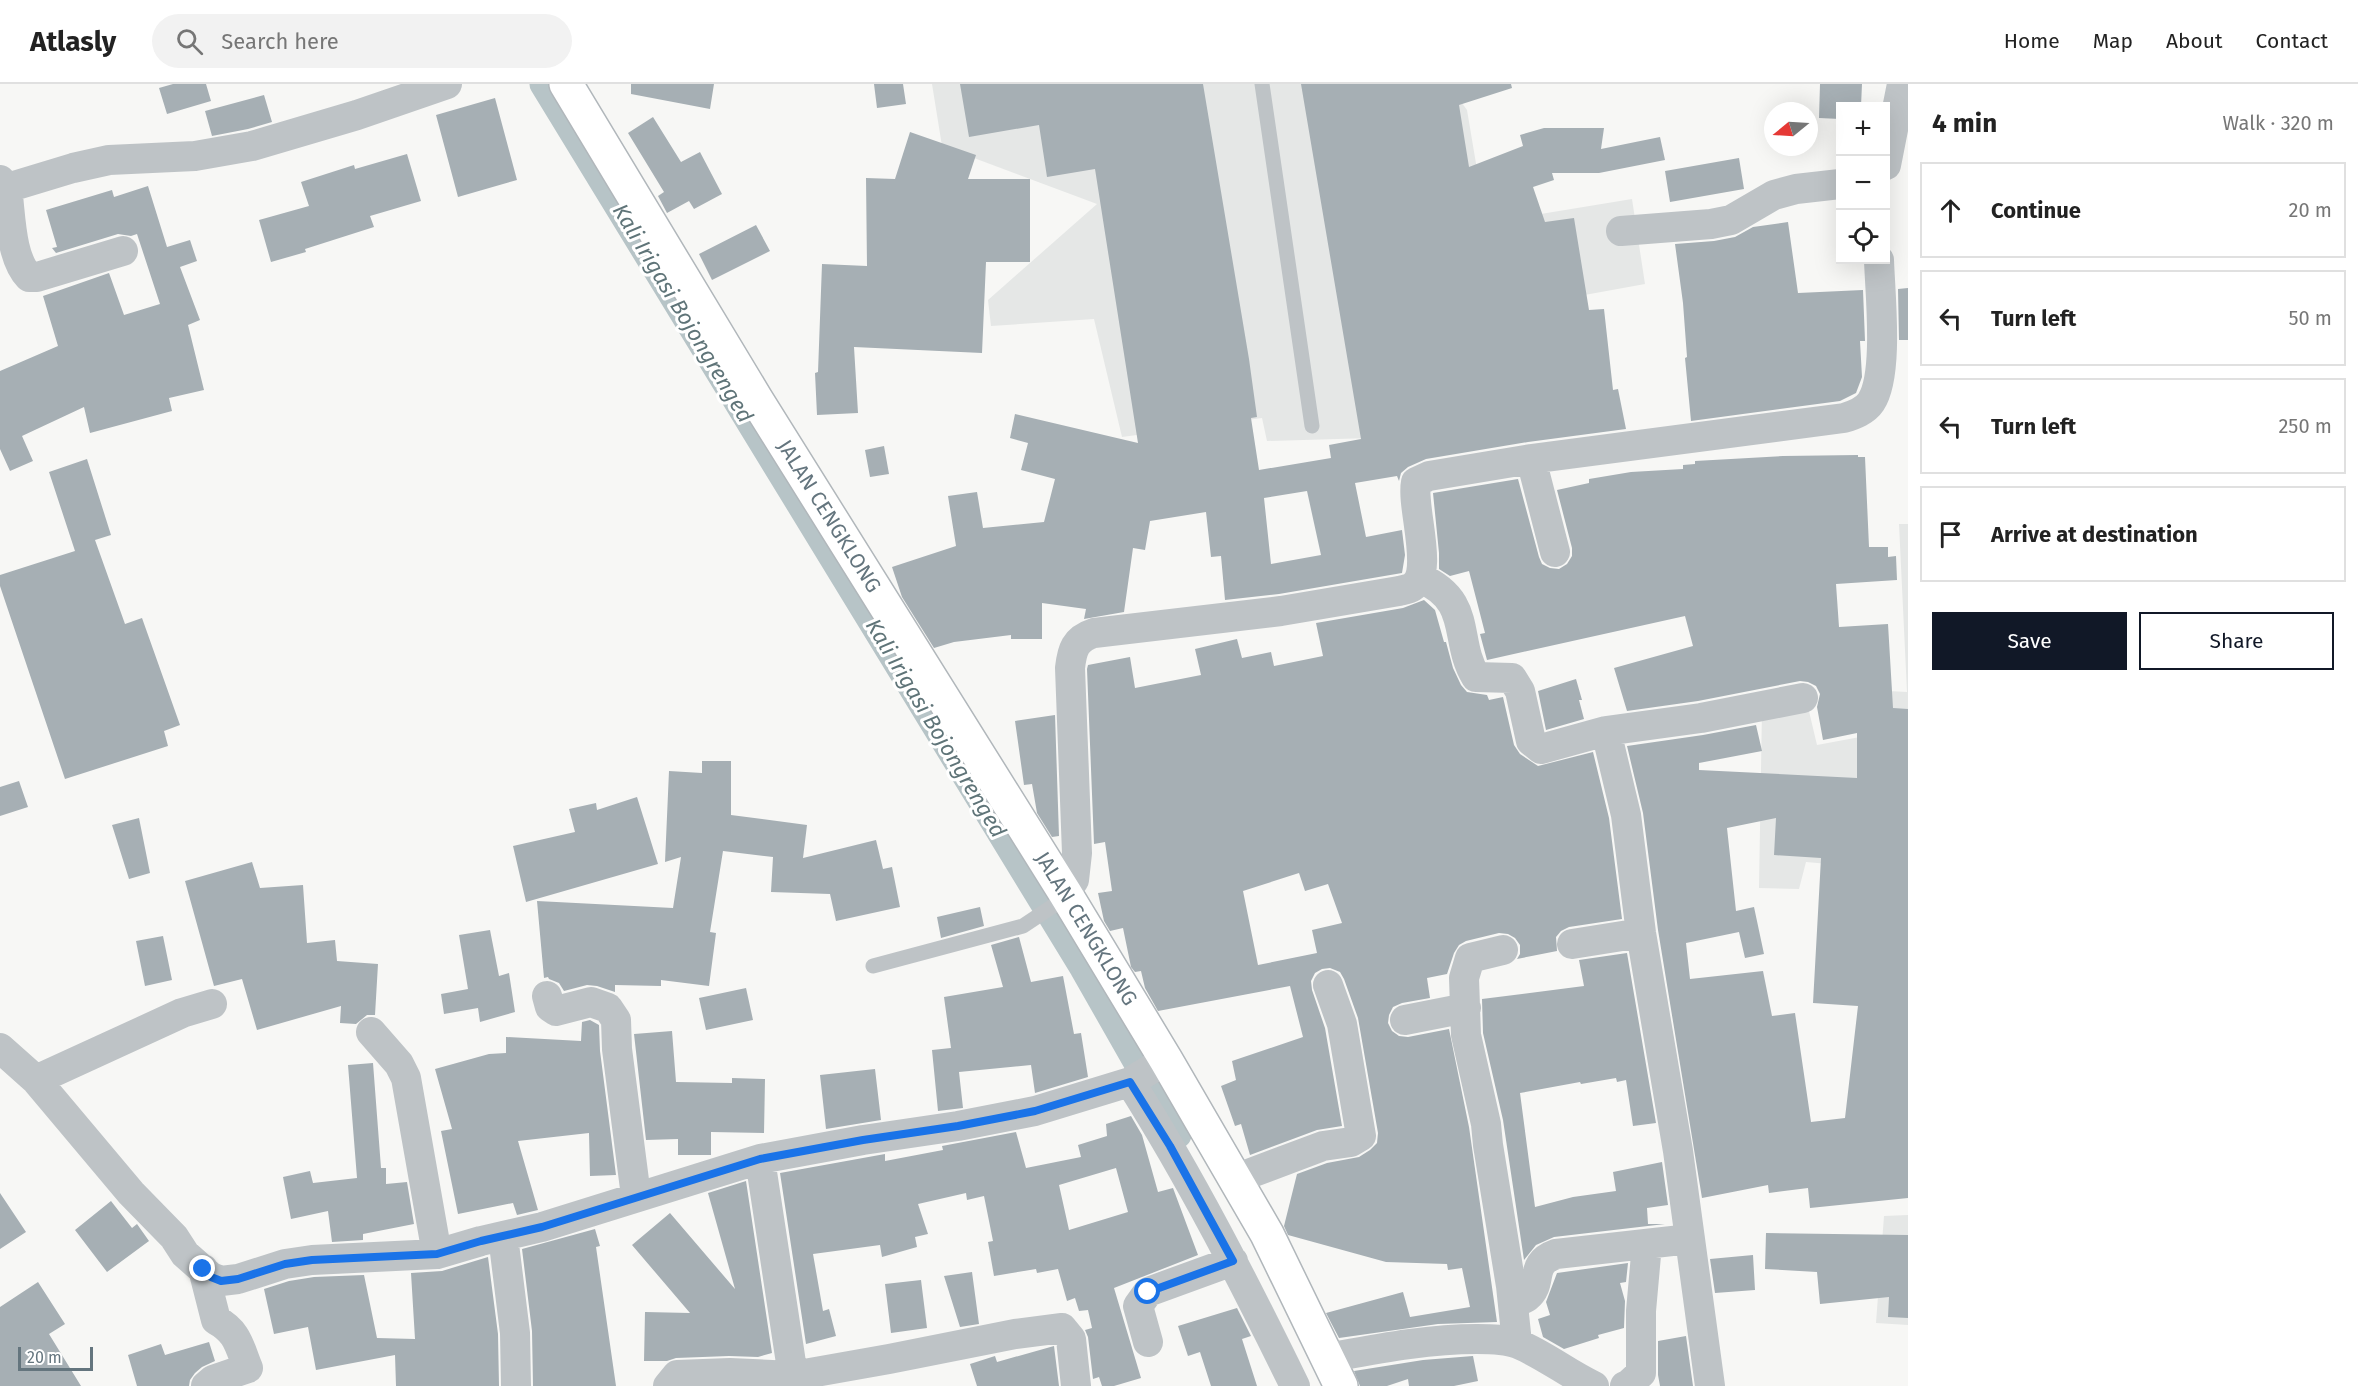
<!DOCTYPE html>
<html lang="en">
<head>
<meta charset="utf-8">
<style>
	body { margin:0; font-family:"Fira Sans",sans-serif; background:#f2f2f2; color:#222 }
	.controls { position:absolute; right:18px; top:18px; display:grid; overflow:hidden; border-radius:0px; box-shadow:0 6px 24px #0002 }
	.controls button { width:54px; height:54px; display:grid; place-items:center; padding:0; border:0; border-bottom:2px solid #e0e0e0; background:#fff; color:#222; font:30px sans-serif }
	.compass { position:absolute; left:1764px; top:18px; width:54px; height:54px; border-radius:50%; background:#fff; box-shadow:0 6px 24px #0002; rotate:252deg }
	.scale { position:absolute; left:18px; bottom:15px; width:75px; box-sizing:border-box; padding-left:6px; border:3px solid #64757e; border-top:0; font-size:16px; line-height:21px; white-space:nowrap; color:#64757e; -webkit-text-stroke:4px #fff; paint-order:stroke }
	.stop { position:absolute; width:18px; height:18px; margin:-14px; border:4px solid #1a73e8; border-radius:50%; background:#fff }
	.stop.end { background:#1a73e8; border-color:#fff; box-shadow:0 2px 6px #0008 }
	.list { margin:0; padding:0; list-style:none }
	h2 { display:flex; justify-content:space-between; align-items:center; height:78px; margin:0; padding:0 24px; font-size:26px }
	h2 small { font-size:20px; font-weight:400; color:#767676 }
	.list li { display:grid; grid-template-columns:39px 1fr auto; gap:18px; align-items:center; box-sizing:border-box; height:96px; margin:0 12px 12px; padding:0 12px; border:2px solid #e0e0e0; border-radius:0px }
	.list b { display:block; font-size:22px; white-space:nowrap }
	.list em { font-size:20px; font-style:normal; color:#767676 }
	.actions { display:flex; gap:12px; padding:18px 24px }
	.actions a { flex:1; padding:14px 0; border:2px solid #111827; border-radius:0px; text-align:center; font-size:21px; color:#111827 }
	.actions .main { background:#111827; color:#fff }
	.icon { flex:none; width:33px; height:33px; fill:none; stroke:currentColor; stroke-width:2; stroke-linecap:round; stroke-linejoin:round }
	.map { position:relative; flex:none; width:1908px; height:1302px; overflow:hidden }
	header { display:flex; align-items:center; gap:36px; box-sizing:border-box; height:84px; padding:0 30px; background:#fff; border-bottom:2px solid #e0e0e0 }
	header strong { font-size:28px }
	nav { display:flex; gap:33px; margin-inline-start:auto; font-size:21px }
	.search { width:420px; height:54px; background:#f2f2f2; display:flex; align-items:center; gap:15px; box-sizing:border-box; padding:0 21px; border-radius:33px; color:#767676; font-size:22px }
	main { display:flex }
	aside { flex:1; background:#fff }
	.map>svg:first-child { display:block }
	.built { fill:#e5e7e6 }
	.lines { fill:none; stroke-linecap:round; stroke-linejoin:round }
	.canal { stroke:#b7c4c7; stroke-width:27 }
	.building { fill:#a6afb4; fill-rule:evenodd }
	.secondary-casing { stroke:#b1b7bb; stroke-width:36 }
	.service { stroke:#bec3c6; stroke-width:15 }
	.minor { stroke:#bec3c6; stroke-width:30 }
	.secondary { stroke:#fff; stroke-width:33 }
	.route { stroke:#1a73e8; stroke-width:8 }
	.labels { text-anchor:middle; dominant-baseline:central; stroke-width:6; stroke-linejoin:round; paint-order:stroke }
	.street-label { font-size:21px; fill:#64757e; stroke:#fff }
	.water-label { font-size:22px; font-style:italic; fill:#5f7478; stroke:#fff }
</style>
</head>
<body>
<header>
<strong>Atlasly</strong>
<div class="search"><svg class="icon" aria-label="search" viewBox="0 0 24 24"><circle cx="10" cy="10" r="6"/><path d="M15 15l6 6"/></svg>Search here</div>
<nav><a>Home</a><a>Map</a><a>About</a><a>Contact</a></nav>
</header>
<main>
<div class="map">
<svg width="1908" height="1302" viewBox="0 0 1908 1302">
	<rect width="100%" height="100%" fill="#f7f7f5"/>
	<path class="built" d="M 932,0 L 1448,0 L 1467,26 L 1486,139 L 1632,115 L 1645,200 L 1452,235 L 1371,354 L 1267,357 L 1262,334 L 1122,353 L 1094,235 L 991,242 L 988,216 L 1097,120 L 942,62 Z
		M 1899,440 L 1908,440 L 1908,787 L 1806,778 L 1799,805 L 1759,804 L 1762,626 L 1808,623 L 1817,661 L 1860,653 L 1852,605 L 1907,608 Z
		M 1908,1131 L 1908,1241 L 1876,1239 L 1884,1132 Z"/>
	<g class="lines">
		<path class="canal" d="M 543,0 L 1083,884 L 1178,1051"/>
	</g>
	<path class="building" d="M 173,0 L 206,0 L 211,17 L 167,30 L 159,4 Z
		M 631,0 L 714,0 L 710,25 L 631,10 Z
		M 874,0 L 903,0 L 906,20 L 877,24 Z
		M 960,0 L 1203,0 L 1249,275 L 1257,333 L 1251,334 L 1259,386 L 1331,374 L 1329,361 L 1361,355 L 1301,0 L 1511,0 L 1512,4 L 1459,21 L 1469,83 L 1523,62 L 1520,51 L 1544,44 L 1604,44 L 1601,65 L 1660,53 L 1665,76 L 1599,89 L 1552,89 L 1554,96 L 1533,103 L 1545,138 L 1574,134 L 1589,226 L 1604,225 L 1613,306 L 1618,305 L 1626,345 L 1528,358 L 1426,375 L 1408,383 L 1401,389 L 1399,397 L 1397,392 L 1355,399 L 1366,453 L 1402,446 L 1405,471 L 1402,489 L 1279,510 L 1225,516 L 1221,472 L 1211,473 L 1206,428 L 1150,437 L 1145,466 L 1133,464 L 1124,528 L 1084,535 L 1086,525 L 1042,519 L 1042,555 L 1011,555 L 1011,551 L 954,558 L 934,564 L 902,513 L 892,483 L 956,462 L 948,412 L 977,408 L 983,444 L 1044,438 L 1055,395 L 1021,386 L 1028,359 L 1010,354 L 1015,330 L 1138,359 L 1095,85 L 1047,93 L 1039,41 L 969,53 ZM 1307,407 L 1321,471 L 1271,480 L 1264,414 Z
		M 1820,0 L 1862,0 L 1861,22 L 1840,22 L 1840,35 L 1819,34 Z
		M 264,11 L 272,38 L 248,45 L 212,52 L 205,27 Z
		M 495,14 L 517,96 L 458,113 L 436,31 Z
		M 653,33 L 681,78 L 700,68 L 722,110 L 694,125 L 689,117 L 667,129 L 658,112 L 664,108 L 628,49 Z
		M 910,48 L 976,71 L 968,95 L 1030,95 L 1030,178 L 986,178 L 982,269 L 854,263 L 858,329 L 817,331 L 815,289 L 818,288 L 822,180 L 867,182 L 866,94 L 895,95 Z
		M 407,70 L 421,117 L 370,132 L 374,143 L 305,165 L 306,168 L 271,178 L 259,136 L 309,122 L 301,98 L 354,81 L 355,85 Z
		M 1739,74 L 1744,105 L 1670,118 L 1665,87 Z
		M 148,102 L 167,163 L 190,156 L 197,177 L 180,183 L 200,236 L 188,241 L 204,306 L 169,314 L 172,327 L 90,349 L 84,323 L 22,352 L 33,377 L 10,387 L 0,365 L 0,287 L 58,262 L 43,212 L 109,189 L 124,231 L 160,220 L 137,150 L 131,152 L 118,150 L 56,169 L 52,164 L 57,163 L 46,126 L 112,106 L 114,113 Z
		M 1788,138 L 1798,209 L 1863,206 L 1865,257 L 1860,257 L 1862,293 L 1856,309 L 1840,317 L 1691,337 L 1685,274 L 1687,273 L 1683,219 L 1675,160 L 1714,157 L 1735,153 L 1753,143 Z
		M 756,141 L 770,167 L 712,196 L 699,170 Z
		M 1908,204 L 1908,256 L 1899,256 L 1898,205 Z
		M 884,362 L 889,390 L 870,393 L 865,366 Z
		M 1858,371 L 1858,373 L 1865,373 L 1869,463 L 1888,463 L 1888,473 L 1896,472 L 1897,496 L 1836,500 L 1839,543 L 1888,540 L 1893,624 L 1908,625 L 1908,1114 L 1810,1124 L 1808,1104 L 1769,1109 L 1768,1101 L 1702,1114 L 1658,846 L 1643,729 L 1627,662 L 1703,651 L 1756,641 L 1762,667 L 1699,679 L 1699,686 L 1857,694 L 1857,649 L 1823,656 L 1817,623 L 1820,610 L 1816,602 L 1808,598 L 1800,597 L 1698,617 L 1627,627 L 1614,584 L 1693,562 L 1685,532 L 1487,576 L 1480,550 L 1485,549 L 1469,487 L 1450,492 L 1439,485 L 1439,469 L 1433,409 L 1518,395 L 1539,473 L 1542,480 L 1550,484 L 1559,485 L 1567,480 L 1572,472 L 1572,464 L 1557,406 L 1589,399 L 1589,395 L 1631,388 L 1683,385 L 1683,381 L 1695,380 L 1695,377 L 1783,372 ZM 1776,734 L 1774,771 L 1821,774 L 1813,919 L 1858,922 L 1845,1034 L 1811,1038 L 1795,929 L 1772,932 L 1763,887 L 1690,895 L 1686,859 L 1739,848 L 1745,874 L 1764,870 L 1754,823 L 1736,827 L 1727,744 Z
		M 87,375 L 111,451 L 95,456 L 125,540 L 142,534 L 180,641 L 164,647 L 168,662 L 65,695 L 0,502 L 0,491 L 75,467 L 49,388 Z
		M 1424,516 L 1435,526 L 1444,558 L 1446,558 L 1453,584 L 1461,601 L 1467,608 L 1487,611 L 1489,616 L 1503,613 L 1514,661 L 1520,670 L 1538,682 L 1593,668 L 1609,734 L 1622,835 L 1569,843 L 1561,847 L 1556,853 L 1557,867 L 1517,875 L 1520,870 L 1520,861 L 1515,854 L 1508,850 L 1499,849 L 1466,857 L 1459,861 L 1454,869 L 1447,890 L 1427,894 L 1430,914 L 1402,919 L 1393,923 L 1389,931 L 1388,939 L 1392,947 L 1399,952 L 1408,953 L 1449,945 L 1469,1043 L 1497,1238 L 1438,1240 L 1339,1254 L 1326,1229 L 1403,1208 L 1410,1233 L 1470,1223 L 1462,1184 L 1448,1186 L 1447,1180 L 1386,1178 L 1288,1151 L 1284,1142 L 1297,1090 L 1327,1079 L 1359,1073 L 1370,1066 L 1377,1059 L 1378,1049 L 1358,934 L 1344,895 L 1340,888 L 1330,884 L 1322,885 L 1315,889 L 1311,897 L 1312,906 L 1325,944 L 1342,1042 L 1317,1046 L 1250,1071 L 1241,1040 L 1235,1042 L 1221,1002 L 1236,996 L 1232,977 L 1303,953 L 1290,902 L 1158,927 L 1145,904 L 1141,887 L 1135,888 L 1131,883 L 1123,844 L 1110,847 L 1104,837 L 1098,809 L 1112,807 L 1105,758 L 1094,760 L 1087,585 L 1088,581 L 1130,573 L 1135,604 L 1201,591 L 1195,565 L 1237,555 L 1242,574 L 1271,568 L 1274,582 L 1323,572 L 1316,539 L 1403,524 ZM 1299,789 L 1305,807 L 1328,800 L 1342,839 L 1312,846 L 1317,869 L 1258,881 L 1243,807 Z
		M 1576,595 L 1582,616 L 1579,616 L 1584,635 L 1546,646 L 1538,607 Z
		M 1055,631 L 1059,752 L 1052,753 L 1037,729 L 1032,700 L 1024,701 L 1015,637 Z
		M 702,677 L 731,677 L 731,731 L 807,741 L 803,774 L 876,756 L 883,785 L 892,783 L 900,823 L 836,837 L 830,810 L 771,808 L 773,773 L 723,767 L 710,848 L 716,849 L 709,902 L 661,896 L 661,902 L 615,901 L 615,908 L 597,902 L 587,901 L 564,907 L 559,899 L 549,895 L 548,893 L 544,894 L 537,817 L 673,824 L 681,773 L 665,778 L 669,687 L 702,689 Z
		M 19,697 L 28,723 L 0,732 L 0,703 Z
		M 637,713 L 658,780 L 526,818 L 513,762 L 575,748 L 569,725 L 596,719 L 597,726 Z
		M 139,734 L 150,789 L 129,795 L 112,741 Z
		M 252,778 L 260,804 L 303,801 L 307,859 L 335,856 L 337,877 L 378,880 L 375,931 L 367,931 L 356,940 L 340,939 L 341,922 L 257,946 L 242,895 L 214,902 L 185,797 Z
		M 980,823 L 984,842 L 941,854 L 937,833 Z
		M 490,846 L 499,892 L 509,889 L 515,928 L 480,938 L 478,924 L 444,930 L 441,910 L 468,905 L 459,851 Z
		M 163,852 L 172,896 L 145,902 L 136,857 Z
		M 1019,853 L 1031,898 L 1063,892 L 1074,950 L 1081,949 L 1088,993 L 1035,1009 L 1031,981 L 959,988 L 963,1024 L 938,1027 L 932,966 L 951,964 L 944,913 L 1003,903 L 991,861 Z
		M 1627,869 L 1656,1039 L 1633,1042 L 1626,996 L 1617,998 L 1616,994 L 1581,1000 L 1580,998 L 1520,1009 L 1535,1123 L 1573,1113 L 1616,1107 L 1613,1088 L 1662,1078 L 1668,1121 L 1647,1124 L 1648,1140 L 1665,1140 L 1554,1153 L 1536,1161 L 1524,1176 L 1503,1036 L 1483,949 L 1482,915 L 1584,902 L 1579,876 Z
		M 746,904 L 753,936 L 706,946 L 699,914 Z
		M 590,936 L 599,941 L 600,967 L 616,1091 L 590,1092 L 589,1049 L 518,1057 L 538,1126 L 517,1131 L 513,1119 L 458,1130 L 441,1047 L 452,1045 L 435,985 L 489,970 L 506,969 L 506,953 L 581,957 L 582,938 Z
		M 672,947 L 676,998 L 732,999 L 732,994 L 765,995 L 764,1049 L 711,1048 L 711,1071 L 678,1071 L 678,1055 L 646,1056 L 634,950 Z
		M 373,979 L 381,1084 L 386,1084 L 386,1100 L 407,1098 L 414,1140 L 363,1150 L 363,1156 L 332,1158 L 328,1127 L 291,1135 L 283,1093 L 310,1087 L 313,1099 L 357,1094 L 348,981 Z
		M 875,985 L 881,1036 L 826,1045 L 820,991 Z
		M 1131,1032 L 1142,1051 L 1158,1108 L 1173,1104 L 1198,1171 L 1114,1204 L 1141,1294 L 1114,1302 L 1102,1302 L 1099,1293 L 1093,1295 L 1088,1253 L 1085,1246 L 1092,1244 L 1088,1226 L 1079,1227 L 1075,1214 L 1067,1217 L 1058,1185 L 1037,1189 L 1036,1185 L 994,1192 L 988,1158 L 993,1157 L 984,1112 L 967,1116 L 966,1109 L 918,1120 L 928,1150 L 915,1153 L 917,1163 L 882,1173 L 880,1161 L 813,1170 L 823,1227 L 829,1225 L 836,1252 L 806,1260 L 780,1089 L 885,1070 L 885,1077 L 943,1066 L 942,1062 L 1016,1048 L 1026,1084 L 1081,1073 L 1078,1061 L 1107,1052 L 1106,1040 ZM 1116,1084 L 1128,1128 L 1069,1146 L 1059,1101 Z
		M 746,1097 L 772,1269 L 758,1273 L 729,1272 L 676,1274 L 667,1277 L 644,1277 L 645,1228 L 690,1229 L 632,1161 L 670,1129 L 735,1205 L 708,1109 Z
		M 0,1109 L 26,1148 L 0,1165 Z
		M 111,1117 L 132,1144 L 137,1140 L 149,1157 L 107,1188 L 75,1146 Z
		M 595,1145 L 600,1162 L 596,1163 L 616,1302 L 533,1302 L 532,1247 L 522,1165 Z
		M 1766,1149 L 1908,1151 L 1908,1234 L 1888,1233 L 1889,1213 L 1820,1220 L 1817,1188 L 1765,1185 Z
		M 1753,1171 L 1755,1206 L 1715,1209 L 1710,1175 Z
		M 488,1173 L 498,1250 L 499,1302 L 396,1302 L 395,1271 L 316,1286 L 308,1243 L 274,1250 L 264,1205 L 289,1197 L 314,1193 L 364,1191 L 377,1254 L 415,1255 L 411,1189 L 442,1187 Z
		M 1628,1179 L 1626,1198 L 1620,1199 L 1625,1217 L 1624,1244 L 1598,1251 L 1599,1254 L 1564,1265 L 1543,1253 L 1538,1235 L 1550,1231 L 1546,1218 L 1557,1189 Z
		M 972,1188 L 979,1240 L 960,1243 L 944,1192 Z
		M 921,1196 L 927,1244 L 891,1249 L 885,1200 Z
		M 38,1198 L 65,1240 L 49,1250 L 81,1302 L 0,1302 L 0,1223 Z
		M 1237,1224 L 1251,1252 L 1242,1255 L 1257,1302 L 1211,1302 L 1200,1268 L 1188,1272 L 1178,1242 Z
		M 1686,1252 L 1693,1302 L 1660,1302 L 1658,1291 L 1658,1257 Z
		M 209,1258 L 215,1277 L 202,1283 L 195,1289 L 190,1296 L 189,1302 L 137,1302 L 128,1271 L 161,1260 L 165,1271 Z
		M 1054,1262 L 1059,1302 L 977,1302 L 970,1280 L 995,1272 L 997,1278 Z
		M 1473,1272 L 1478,1297 L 1454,1302 L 1409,1302 L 1408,1295 L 1387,1302 L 1360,1302 L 1354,1287 L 1423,1276 Z"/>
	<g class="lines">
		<defs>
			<g id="secondary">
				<path id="s1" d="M 566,0 L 756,315 L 1065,809 L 1166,976 L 1267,1150 L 1341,1302"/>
			</g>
		</defs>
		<use href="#secondary" class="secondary-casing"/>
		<path class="service" d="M 1262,0 L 1312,342
			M 873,882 L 1023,842 L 1056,820 L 1065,809"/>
		<path class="minor" d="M 1886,81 L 1902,0
			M 0,96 L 7,104 C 11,131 10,173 29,193 L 37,193 L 123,167
			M 7,104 L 73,84 L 109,76 L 195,72 L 252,62 L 357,31 L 447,0
			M 1621,147 L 1711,140 L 1731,136 L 1774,111 L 1796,105 L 1840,100
			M 1531,375 L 1555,468
			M 1420,494 C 1474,517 1453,556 1476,593 L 1512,594 L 1520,607 L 1531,657 L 1541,665 L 1606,647 L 1701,634 L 1803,614
			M 1606,647 L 1626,731 L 1641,849 L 1678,1067 L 1710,1302
			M 1065,809 L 1074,796 L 1077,769 L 1070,584 C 1072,566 1075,555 1094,549 L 1281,527 L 1399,507 C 1403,506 1409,505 1412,503 C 1435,489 1411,424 1416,398 L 1429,392 L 1531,375 L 1844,334 C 1854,331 1865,327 1871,318 C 1889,291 1880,209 1879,176
			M 1572,860 L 1641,849
			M 1503,866 L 1470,874 L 1464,894 L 1466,951 L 1486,1040 L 1488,1061 L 1511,1202 L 1517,1259
			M 547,912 L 550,923 L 556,927 L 591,918 L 608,924 L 616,936 L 617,965 L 636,1112
			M 1405,936 L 1466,924
			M 371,948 L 399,980 L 406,994 L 437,1170
			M 0,964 L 36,996 L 131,1109 L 174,1153 L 185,1170 L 211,1193 L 221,1197 L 238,1195 L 285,1180 L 312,1176 L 437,1170 L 481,1157 L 542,1143 L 760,1075 L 863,1056 L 958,1042 L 1035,1027 L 1130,998 L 1166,976
			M 36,996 L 182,929 L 212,920
			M 1130,998 C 1192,1096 1244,1198 1295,1302
			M 760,1075 L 793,1292
			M 1235,1095 L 1323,1062 L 1351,1058 L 1361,1052 L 1342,940 L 1328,901
			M 503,1152 L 515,1249 L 516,1302
			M 203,1185 L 216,1236 C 238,1248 239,1262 248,1284 L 213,1296 L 206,1302
			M 1513,1219 C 1517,1217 1523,1216 1527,1213 C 1544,1199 1528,1180 1556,1170 L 1690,1155
			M 1148,1258 L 1138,1222 L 1148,1208 L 1233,1177
			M 1327,1274 C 1377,1265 1427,1255 1477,1255 C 1491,1255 1506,1255 1518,1260 C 1545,1271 1568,1290 1594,1302
			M 668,1302 L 677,1291 L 730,1289 L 793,1292 L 889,1275 L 1015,1250 L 1062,1244 L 1071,1255 L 1076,1302
			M 1625,1302 L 1628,1301 L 1641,1289 L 1641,1227 L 1647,1160"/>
		<use href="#secondary" class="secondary"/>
	</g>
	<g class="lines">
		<path class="route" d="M 203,1185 L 211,1193 L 221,1197 L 238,1195 L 285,1180 L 312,1176 L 437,1170 L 481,1157 L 542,1143 L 760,1075 L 863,1056 L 958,1042 L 1035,1027 L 1130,998 L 1170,1062 L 1233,1177 L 1148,1208"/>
	</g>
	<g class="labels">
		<g class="street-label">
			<text stroke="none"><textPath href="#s1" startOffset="506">JALAN CENGKLONG</textPath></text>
			<text stroke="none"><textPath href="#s1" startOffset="992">JALAN CENGKLONG</textPath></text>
		</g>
		<g class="water-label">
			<text transform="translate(683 229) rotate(59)">Kali Irigasi Bojongrenged</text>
			<text transform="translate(936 644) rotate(59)">Kali Irigasi Bojongrenged</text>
		</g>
	</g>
</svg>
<div class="controls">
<button>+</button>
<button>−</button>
<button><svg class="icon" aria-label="locate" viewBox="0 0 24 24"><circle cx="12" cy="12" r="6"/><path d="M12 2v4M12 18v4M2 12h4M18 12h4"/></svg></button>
</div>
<svg class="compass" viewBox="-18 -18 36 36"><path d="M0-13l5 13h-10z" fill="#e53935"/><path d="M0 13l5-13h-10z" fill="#767676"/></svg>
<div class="scale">20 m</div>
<div class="stop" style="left:1148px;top:1208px"></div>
<div class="stop end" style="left:203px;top:1185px"></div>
</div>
<aside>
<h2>4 min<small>Walk · 320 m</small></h2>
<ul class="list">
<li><svg class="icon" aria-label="ahead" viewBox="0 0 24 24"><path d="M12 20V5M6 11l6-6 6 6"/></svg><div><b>Continue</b></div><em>20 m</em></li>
<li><svg class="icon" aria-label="left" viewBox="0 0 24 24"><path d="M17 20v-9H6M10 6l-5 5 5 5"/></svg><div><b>Turn left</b></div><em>50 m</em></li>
<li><svg class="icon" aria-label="left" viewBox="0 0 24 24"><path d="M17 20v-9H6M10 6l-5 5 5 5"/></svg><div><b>Turn left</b></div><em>250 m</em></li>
<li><svg class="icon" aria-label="arrive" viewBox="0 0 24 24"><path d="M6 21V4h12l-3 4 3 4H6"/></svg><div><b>Arrive at destination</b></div></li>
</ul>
<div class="actions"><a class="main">Save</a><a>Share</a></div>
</aside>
</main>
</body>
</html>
